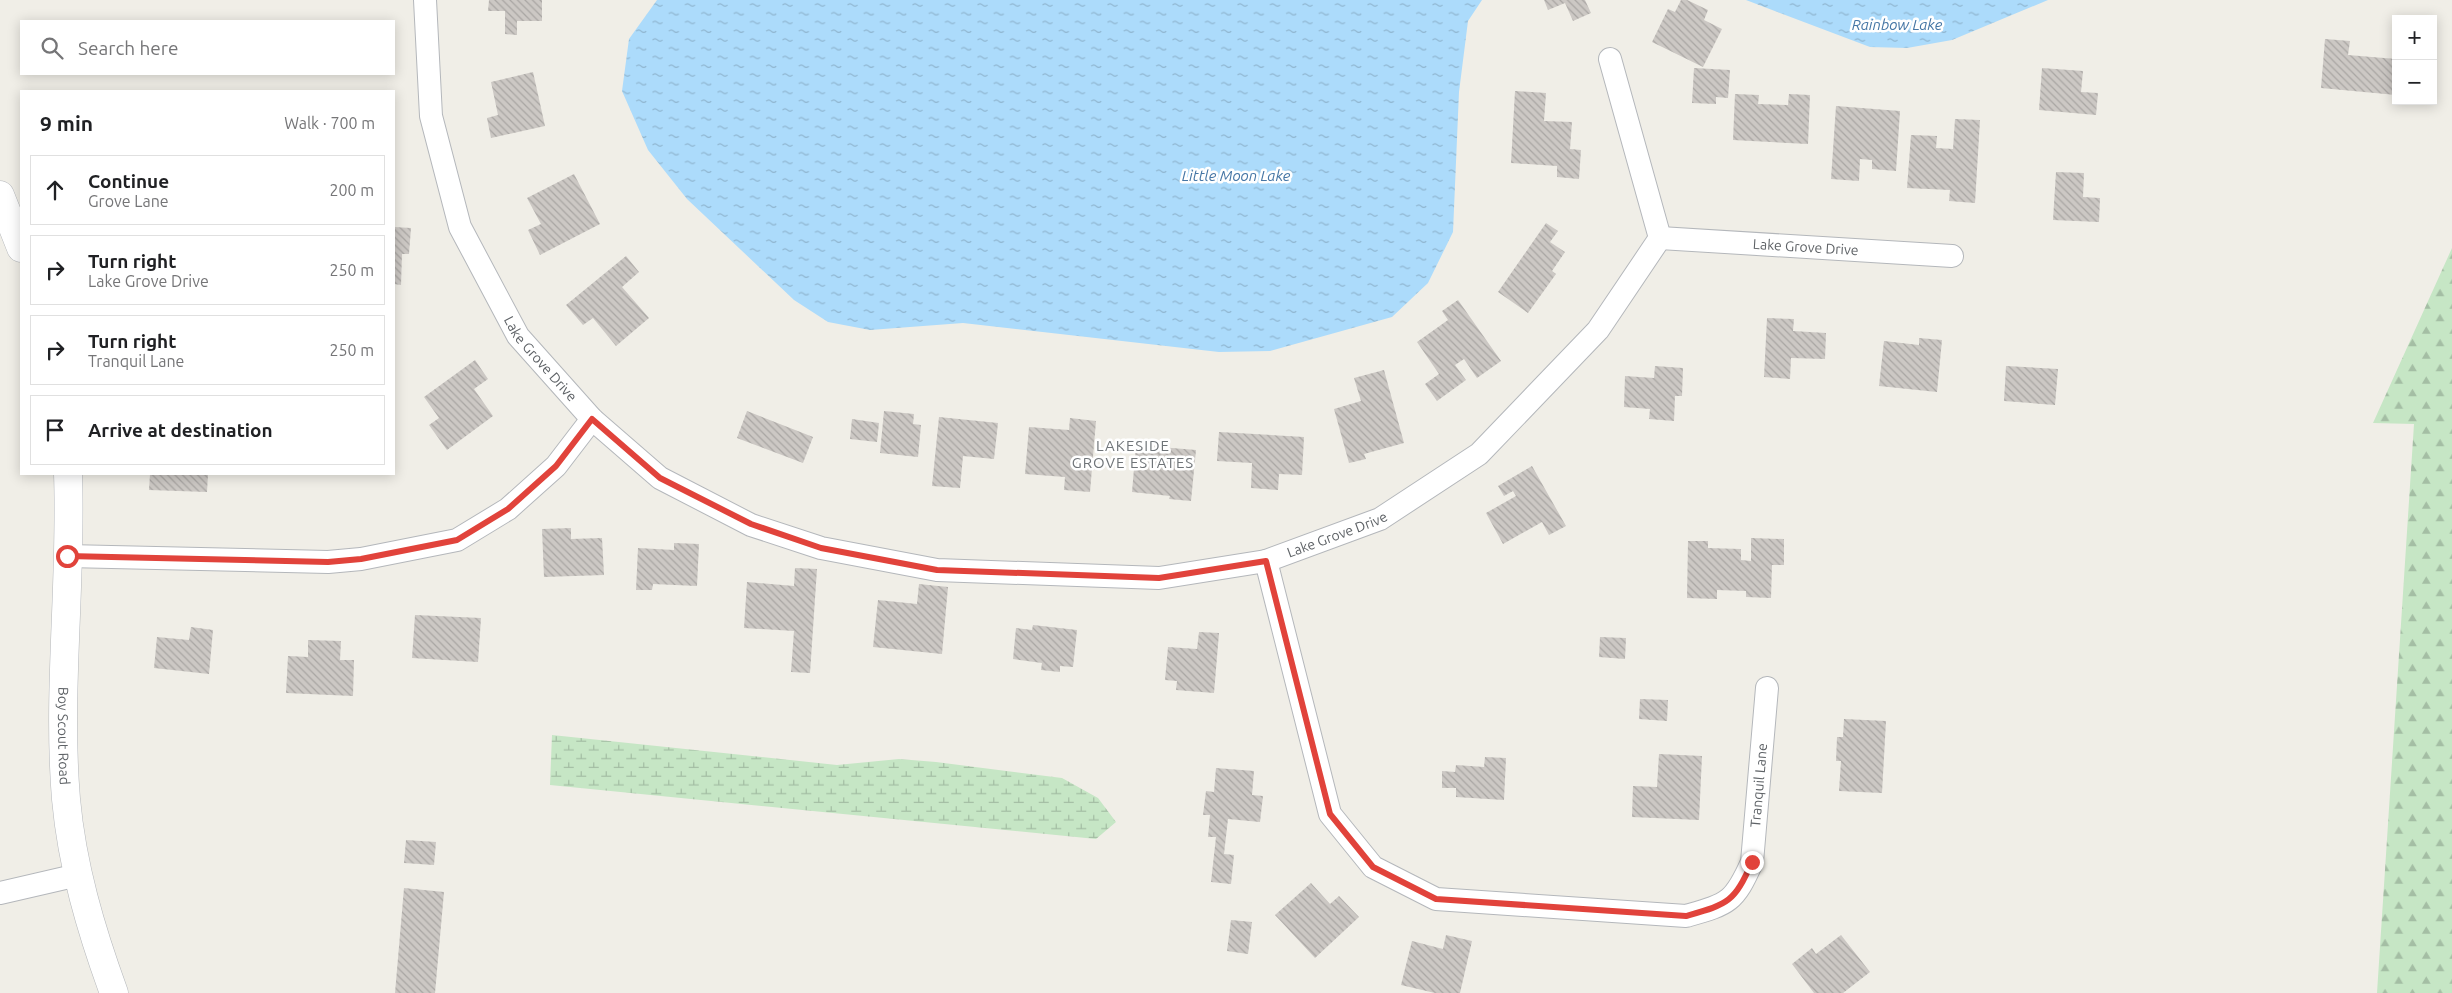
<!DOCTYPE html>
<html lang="en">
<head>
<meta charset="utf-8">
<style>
	body { margin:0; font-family:Ubuntu,sans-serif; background:#f2f2f2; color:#202124 }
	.controls { position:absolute; right:15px; top:15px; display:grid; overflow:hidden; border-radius:0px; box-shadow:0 2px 12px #0003 }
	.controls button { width:45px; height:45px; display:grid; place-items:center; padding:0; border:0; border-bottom:1px solid #e0e0e0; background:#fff; color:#202124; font:25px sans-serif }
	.stop { position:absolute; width:15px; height:15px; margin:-11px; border:4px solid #e1433b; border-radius:50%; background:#fff }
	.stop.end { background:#e1433b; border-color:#fff; box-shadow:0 1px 5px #0008 }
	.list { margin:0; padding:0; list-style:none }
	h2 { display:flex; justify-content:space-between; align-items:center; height:65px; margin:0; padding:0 20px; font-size:21px }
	h2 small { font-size:16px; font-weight:400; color:#757577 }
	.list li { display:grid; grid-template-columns:32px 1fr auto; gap:15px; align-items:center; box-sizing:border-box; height:70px; margin:0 10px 10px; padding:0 10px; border:1px solid #e0e0e0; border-radius:0px }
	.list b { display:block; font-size:19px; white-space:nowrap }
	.list p { margin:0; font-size:16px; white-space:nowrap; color:#757577 }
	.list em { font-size:16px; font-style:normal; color:#757577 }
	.icon { flex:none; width:28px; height:28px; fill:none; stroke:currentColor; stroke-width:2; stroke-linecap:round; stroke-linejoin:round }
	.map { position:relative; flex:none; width:2452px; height:993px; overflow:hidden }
	.search { position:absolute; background:#fff; box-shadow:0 2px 12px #0003; left:20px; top:20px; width:375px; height:55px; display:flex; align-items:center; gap:12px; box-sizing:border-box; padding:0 18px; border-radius:0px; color:#757577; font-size:19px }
	.panel { position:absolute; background:#fff; box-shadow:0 2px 12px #0003; left:20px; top:90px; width:375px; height:385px; border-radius:0px }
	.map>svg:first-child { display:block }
	.forest { fill:url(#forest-firs) }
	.wetland { fill:url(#wetland-marsh) }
	.water { fill:url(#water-ripples) }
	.building { fill:url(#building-back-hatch) }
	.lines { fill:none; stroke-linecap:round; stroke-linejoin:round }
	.minor-casing { stroke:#b4b7bb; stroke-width:24 }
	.tertiary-casing { stroke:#b4b7bb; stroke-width:29 }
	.minor { stroke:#fff; stroke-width:22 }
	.tertiary { stroke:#fff; stroke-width:28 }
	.route { stroke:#e1433b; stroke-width:6 }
	.labels { text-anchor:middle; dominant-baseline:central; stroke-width:5; stroke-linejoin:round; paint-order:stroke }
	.street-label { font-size:14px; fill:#5e6266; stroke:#fff }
	.water-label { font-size:15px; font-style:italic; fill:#4576a5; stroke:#fff }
	.neighbourhood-label { font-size:15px; letter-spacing:1px; fill:#6f7478; stroke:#fff }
</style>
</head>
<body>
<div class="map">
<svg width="2452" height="993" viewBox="0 0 2452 993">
	<defs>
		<pattern id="forest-firs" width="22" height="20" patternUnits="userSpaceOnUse" patternTransform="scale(1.25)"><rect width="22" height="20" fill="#c6e6c5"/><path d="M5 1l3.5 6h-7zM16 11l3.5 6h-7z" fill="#a4bea4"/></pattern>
		<pattern id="wetland-marsh" width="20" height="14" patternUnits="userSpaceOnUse" patternTransform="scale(1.25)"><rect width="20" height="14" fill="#c6e6c5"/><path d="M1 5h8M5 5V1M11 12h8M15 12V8" fill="none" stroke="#a4bea4"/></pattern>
		<pattern id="water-ripples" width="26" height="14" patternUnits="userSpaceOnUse" patternTransform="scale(1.25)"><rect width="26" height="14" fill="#acdbfb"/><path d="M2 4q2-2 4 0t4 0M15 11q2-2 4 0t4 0" fill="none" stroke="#8fb5cf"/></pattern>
		<pattern id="building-back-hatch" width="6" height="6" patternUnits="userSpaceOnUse" patternTransform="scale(1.25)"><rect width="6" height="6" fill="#ccc8c4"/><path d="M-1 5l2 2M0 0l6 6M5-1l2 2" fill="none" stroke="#a9a6a3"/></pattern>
	</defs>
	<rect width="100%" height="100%" fill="#f0eee7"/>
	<path class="forest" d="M 2452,248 L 2452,993 L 2377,993 L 2414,424 L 2373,423 Z"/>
	<path class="wetland" d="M 552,735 L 837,765 L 899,759 L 936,762 L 1062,778 L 1098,798 L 1116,822 L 1096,839 L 550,785 Z"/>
	<path class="water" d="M 657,0 L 1482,0 L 1468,21 L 1459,92 L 1453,232 L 1428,283 L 1392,317 L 1270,351 L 1219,352 L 963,323 L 870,330 L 828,322 L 794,300 L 687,199 L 648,150 L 622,91 L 629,39 Z
		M 1746,0 L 2048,0 L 1952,40 L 1907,48 L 1870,47 Z"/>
	<path class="building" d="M 489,0 L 542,0 L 542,21 L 517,21 L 517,35 L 505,34 L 505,11 L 488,11 Z
		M 1544,0 L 1585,0 L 1591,13 L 1573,21 L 1565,3 L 1548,10 Z
		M 1681,0 L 1687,0 L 1708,10 L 1704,20 L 1722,29 L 1703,67 L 1652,42 L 1668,9 L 1675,12 Z
		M 2325,39 L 2350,41 L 2348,55 L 2396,59 L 2396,95 L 2321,88 Z
		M 1694,68 L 1730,70 L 1728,98 L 1716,97 L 1716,104 L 1692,103 Z
		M 2042,68 L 2083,71 L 2081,92 L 2098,93 L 2096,115 L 2039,110 Z
		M 533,72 L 545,126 L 491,138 L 487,118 L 498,115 L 491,82 Z
		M 1515,91 L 1546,93 L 1544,121 L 1572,122 L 1570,149 L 1581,150 L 1579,179 L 1557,177 L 1557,166 L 1511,163 Z
		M 1735,94 L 1759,95 L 1758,104 L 1788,105 L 1789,94 L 1810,95 L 1808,144 L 1733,140 Z
		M 1836,106 L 1900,111 L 1896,171 L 1872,169 L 1872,160 L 1860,159 L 1859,181 L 1831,179 Z
		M 1955,119 L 1980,120 L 1975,203 L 1949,201 L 1950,190 L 1907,188 L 1911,135 L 1937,136 L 1936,148 L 1953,149 Z
		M 2056,172 L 2084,173 L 2083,197 L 2100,198 L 2099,222 L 2053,220 Z
		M 574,174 L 600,224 L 540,255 L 528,230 L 541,224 L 527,198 Z
		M 1546,223 L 1558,231 L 1550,242 L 1565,252 L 1552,271 L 1556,274 L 1528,313 L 1498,292 Z
		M 394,227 L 411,228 L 409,254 L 402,254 L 401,285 L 394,284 Z
		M 626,256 L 639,272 L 622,287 L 649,318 L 616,346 L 593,318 L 583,325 L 566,305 Z
		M 1458,300 L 1501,361 L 1477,378 L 1464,359 L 1455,365 L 1466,380 L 1437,401 L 1425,384 L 1439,374 L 1417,342 L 1448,320 L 1442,311 Z
		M 1767,318 L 1794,319 L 1793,331 L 1826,333 L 1825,359 L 1791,358 L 1790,379 L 1764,377 Z
		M 1919,338 L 1942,340 L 1937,392 L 1879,386 L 1884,341 L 1919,345 Z
		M 475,360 L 488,379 L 474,389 L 493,416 L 447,450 L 429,425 L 439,418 L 424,397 Z
		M 1655,366 L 1683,368 L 1682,396 L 1675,396 L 1674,421 L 1649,419 L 1650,409 L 1624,407 L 1625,376 L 1654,378 Z
		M 2006,366 L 2058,369 L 2055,405 L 2004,401 Z
		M 1384,370 L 1404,443 L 1364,454 L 1366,459 L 1349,463 L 1334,409 L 1361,401 L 1354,378 Z
		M 747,411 L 813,437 L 803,463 L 737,438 Z
		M 884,411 L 914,414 L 913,424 L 921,425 L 918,457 L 880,453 Z
		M 939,417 L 998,423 L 994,459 L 963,456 L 960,488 L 932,486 Z
		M 1070,418 L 1096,421 L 1090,492 L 1064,490 L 1065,477 L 1025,474 L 1029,427 L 1069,430 Z
		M 852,419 L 879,423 L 877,442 L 850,439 Z
		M 1219,432 L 1304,437 L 1302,475 L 1279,474 L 1278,490 L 1251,488 L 1252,463 L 1217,461 Z
		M 1136,445 L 1196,450 L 1191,501 L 1169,499 L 1170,496 L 1132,492 Z
		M 1532,466 L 1566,526 L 1549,535 L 1542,522 L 1503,544 L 1486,513 L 1516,496 L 1513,491 L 1504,496 L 1498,486 Z
		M 150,474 L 208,474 L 207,492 L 149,490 Z
		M 571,528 L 571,539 L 602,538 L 604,575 L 544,577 L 542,529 Z
		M 1751,538 L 1784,539 L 1784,565 L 1772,565 L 1771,598 L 1746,597 L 1746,591 L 1717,590 L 1717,599 L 1687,598 L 1688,541 L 1708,541 L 1708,548 L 1741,549 L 1741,560 L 1751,561 Z
		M 674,543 L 699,544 L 697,586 L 653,584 L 652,590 L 636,590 L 638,548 L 674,550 Z
		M 795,568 L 817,569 L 810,673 L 791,672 L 794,631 L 744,628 L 747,582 L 794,586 Z
		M 919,584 L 948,587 L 942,654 L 873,647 L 878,600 L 917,604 Z
		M 415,615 L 481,618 L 478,662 L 412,658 Z
		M 1033,625 L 1077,630 L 1073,667 L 1060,666 L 1060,672 L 1041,670 L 1042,663 L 1013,659 L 1016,628 L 1032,630 Z
		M 191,627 L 213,630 L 209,674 L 154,668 L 157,637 L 189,640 Z
		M 1199,632 L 1219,633 L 1214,693 L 1176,690 L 1177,681 L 1165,680 L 1168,647 L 1197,649 Z
		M 1600,637 L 1626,638 L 1625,659 L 1599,657 Z
		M 308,640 L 341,641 L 340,660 L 354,660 L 353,696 L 286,693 L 288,656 L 308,657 Z
		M 1640,699 L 1668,700 L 1667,721 L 1639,719 Z
		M 1844,719 L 1886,721 L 1882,793 L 1839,791 L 1841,761 L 1836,761 L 1837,737 L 1843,737 Z
		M 1659,754 L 1702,756 L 1699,820 L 1632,817 L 1633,786 L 1657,787 Z
		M 1485,757 L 1506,758 L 1504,800 L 1456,797 L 1456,788 L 1442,788 L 1442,771 L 1455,772 L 1456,765 L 1484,767 Z
		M 1216,768 L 1254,771 L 1252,795 L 1263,796 L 1260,822 L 1228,819 L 1224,854 L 1234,855 L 1231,884 L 1211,882 L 1216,837 L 1208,837 L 1210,815 L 1203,815 L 1206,791 L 1214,792 Z
		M 406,840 L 436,842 L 434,865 L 404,863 Z
		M 1311,883 L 1330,904 L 1339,896 L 1359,917 L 1315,958 L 1275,915 Z
		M 404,888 L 444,892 L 435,993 L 395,993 Z
		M 1231,920 L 1252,922 L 1248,954 L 1227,951 Z
		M 1446,935 L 1472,941 L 1460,993 L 1435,993 L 1401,985 L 1412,941 L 1443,949 Z
		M 1841,935 L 1870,972 L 1843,993 L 1814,993 L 1792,964 L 1812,948 L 1816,954 Z"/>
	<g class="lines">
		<defs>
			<g id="minor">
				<path id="s1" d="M 425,0 L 431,116 L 460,227 L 518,336 L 592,419 L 660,478 L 751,525 L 821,548 L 937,570 L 1159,578 L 1266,561 L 1380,519 L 1479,454 L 1598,330 L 1660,238 L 1610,59"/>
				<path id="s2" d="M 1660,238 L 1952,256"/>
				<path d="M 67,556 L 328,562 L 361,559 L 457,540 L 508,509 L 556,466 L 592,419"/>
				<path id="s3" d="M 1266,561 L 1330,814 L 1373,867 L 1436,899 L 1686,916 C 1728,904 1734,903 1752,862 L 1767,688"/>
				<path d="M 0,893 L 78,875"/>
			</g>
			<g id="tertiary">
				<path d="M 0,195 L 21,248"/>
				<path id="s4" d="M 68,474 C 72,582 57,691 66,799 C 72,866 91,930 114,993"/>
			</g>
		</defs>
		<use href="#minor" class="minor-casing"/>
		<use href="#tertiary" class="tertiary-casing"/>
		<use href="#minor" class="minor"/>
		<use href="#tertiary" class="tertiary"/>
	</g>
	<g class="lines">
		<path class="route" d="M 67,556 L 328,562 L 361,559 L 457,540 L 508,509 L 556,466 L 592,419 L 660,478 L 751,524 L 821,548 L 937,570 L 1159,578 L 1266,561 L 1330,814 L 1373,867 L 1436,899 L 1686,916 C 1728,904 1734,903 1752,862"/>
	</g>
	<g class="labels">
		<g class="street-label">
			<text stroke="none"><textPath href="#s2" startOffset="146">Lake Grove Drive</textPath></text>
			<text stroke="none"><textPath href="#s1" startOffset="386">Lake Grove Drive</textPath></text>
			<text stroke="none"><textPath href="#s1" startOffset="1256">Lake Grove Drive</textPath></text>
			<text stroke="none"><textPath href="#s4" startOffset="262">Boy Scout Road</textPath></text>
			<text stroke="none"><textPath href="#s3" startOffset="818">Tranquil Lane</textPath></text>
		</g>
		<g class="water-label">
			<text x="1897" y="24">Rainbow Lake</text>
			<text x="1236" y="175">Little Moon Lake</text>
		</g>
		<g class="neighbourhood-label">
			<text x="1133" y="445">LAKESIDE<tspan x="1133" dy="17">GROVE ESTATES</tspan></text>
		</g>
	</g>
</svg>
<div class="controls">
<button>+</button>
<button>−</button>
</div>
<div class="stop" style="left:67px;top:556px"></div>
<div class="stop end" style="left:1752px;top:862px"></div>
<div class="search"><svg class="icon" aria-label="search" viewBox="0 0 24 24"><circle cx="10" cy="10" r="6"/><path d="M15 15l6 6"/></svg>Search here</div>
<section class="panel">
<h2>9 min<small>Walk · 700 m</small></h2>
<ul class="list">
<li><svg class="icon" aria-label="ahead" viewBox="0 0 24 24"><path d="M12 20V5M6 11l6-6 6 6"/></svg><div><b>Continue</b><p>Grove Lane</p></div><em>200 m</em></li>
<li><svg class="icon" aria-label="right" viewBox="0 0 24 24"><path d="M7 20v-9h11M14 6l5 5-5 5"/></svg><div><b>Turn right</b><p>Lake Grove Drive</p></div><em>250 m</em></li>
<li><svg class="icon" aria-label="right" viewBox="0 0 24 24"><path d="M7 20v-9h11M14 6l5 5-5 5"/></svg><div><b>Turn right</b><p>Tranquil Lane</p></div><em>250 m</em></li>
<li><svg class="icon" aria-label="arrive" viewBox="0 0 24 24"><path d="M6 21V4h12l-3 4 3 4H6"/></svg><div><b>Arrive at destination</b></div></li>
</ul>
</section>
</div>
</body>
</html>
